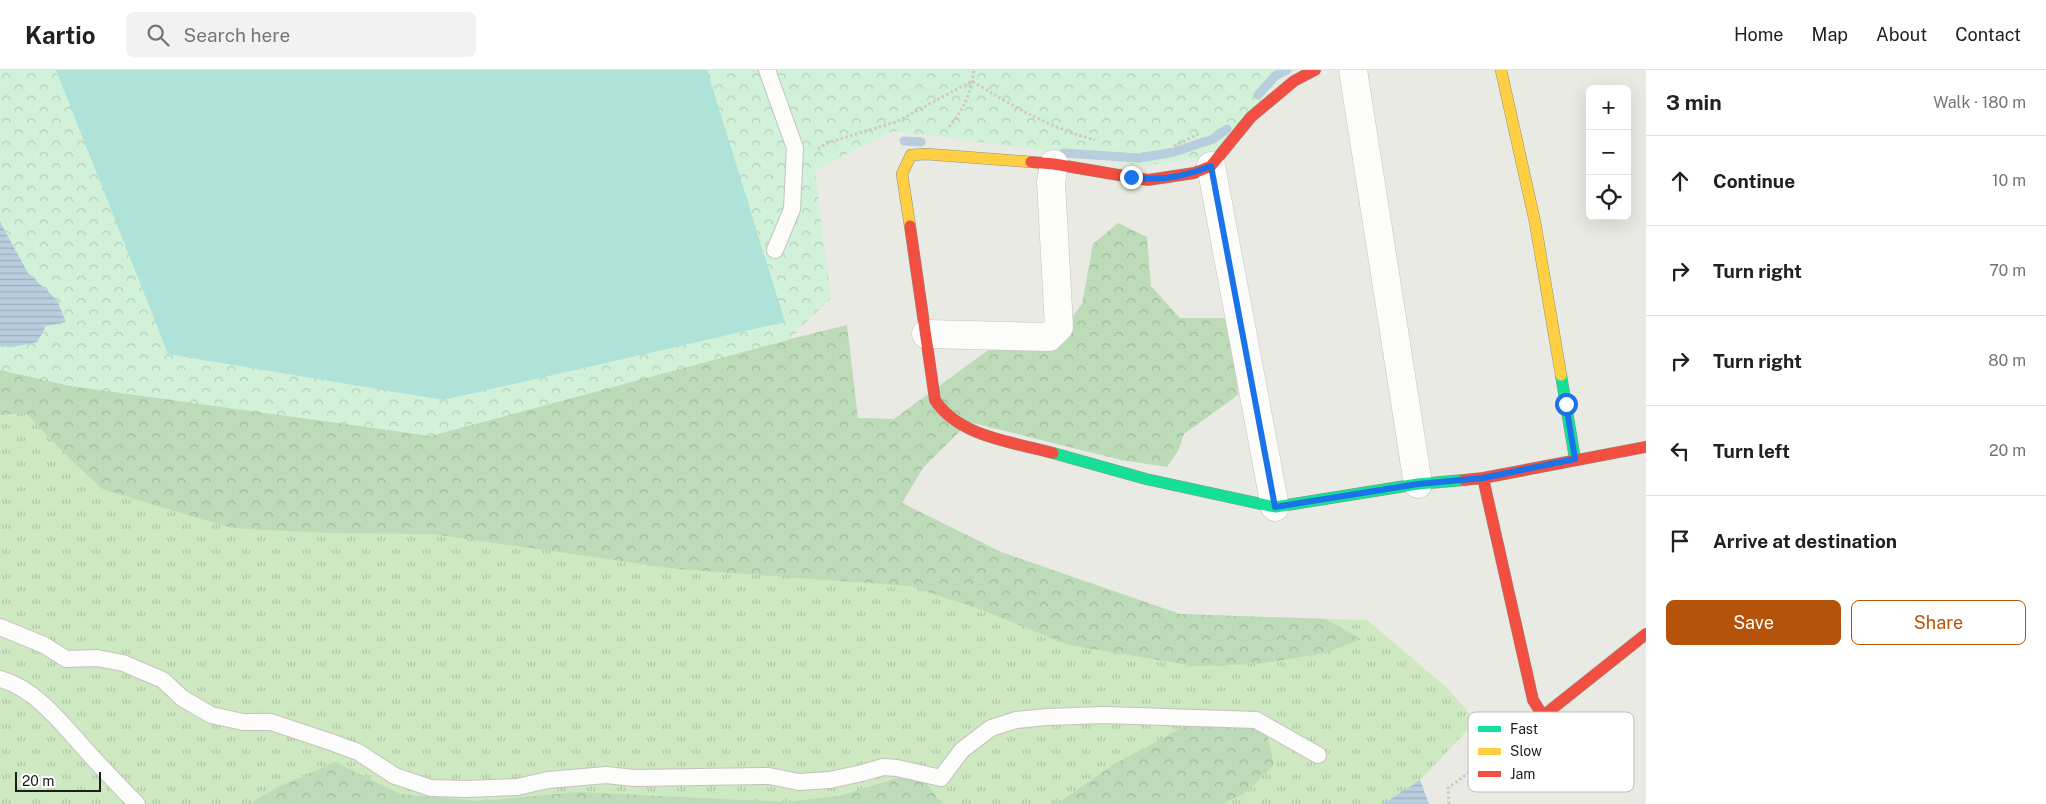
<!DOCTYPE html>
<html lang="en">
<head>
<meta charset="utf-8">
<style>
	body { margin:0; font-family:"Public Sans",sans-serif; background:#f2f2f2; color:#202124 }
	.controls { position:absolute; right:15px; top:15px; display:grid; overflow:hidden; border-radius:8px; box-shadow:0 5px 20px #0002 }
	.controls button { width:45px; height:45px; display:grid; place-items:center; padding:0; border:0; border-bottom:1px solid #e0e0e0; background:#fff; color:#202124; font:25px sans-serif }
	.scale { position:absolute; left:15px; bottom:12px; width:86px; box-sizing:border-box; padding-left:5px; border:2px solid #1c1c1c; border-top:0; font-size:14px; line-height:18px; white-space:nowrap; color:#1c1c1c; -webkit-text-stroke:4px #fff; paint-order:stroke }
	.stop { position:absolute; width:15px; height:15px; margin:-11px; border:4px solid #1a73e8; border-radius:50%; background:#fff }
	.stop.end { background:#1a73e8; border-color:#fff; box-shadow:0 1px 5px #0008 }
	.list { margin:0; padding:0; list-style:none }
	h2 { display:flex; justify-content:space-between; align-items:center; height:65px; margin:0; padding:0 20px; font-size:21px }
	h2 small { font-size:16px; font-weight:400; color:#757577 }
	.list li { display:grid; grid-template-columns:32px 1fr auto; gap:15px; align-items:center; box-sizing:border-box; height:90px; padding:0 20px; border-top:1px solid #e0e0e0 }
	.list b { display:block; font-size:19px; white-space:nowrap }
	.list em { font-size:16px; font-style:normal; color:#757577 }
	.actions { display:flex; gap:10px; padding:15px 20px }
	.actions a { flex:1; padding:11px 0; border:1px solid #b45309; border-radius:8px; text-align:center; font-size:18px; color:#b45309 }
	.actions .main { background:#b45309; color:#fff }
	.icon { flex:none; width:28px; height:28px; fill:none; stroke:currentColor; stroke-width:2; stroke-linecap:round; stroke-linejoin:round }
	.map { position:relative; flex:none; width:1646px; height:734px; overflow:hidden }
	header { display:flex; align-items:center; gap:30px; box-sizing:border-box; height:70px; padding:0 25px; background:#fff; border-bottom:1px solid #e0e0e0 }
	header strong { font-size:24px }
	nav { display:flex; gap:28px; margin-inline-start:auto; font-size:18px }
	.search { width:350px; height:45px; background:#f2f2f2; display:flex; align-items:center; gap:12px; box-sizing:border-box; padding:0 18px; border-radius:8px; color:#757577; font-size:19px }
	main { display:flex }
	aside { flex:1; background:#fff }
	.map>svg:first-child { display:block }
	.grass { fill:url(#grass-tufts) }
	.forest { fill:url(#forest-crowns) }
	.park { fill:url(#park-crowns) }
	.pitch { fill:#afe2d8 }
	.water { fill:url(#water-rules) }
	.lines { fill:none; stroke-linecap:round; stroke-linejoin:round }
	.stream { stroke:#b8cdde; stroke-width:9 }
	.lane-casing { stroke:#c3c3c0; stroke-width:18 }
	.street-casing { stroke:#c3c3c0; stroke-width:29 }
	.fast-casing { stroke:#8c947d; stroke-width:12 }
	.slow-casing { stroke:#8c947d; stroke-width:12 }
	.jam-casing { stroke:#8c947d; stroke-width:12 }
	.path { stroke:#d1c8c2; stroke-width:3; stroke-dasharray:2.5 2.5; stroke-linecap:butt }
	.lane { stroke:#fcfcfb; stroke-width:16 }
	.street { stroke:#fcfcfb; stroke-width:28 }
	.fast { stroke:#16e098; stroke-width:11 }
	.slow { stroke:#ffcf43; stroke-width:11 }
	.jam { stroke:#f24e42; stroke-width:11 }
	.route { stroke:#1a73e8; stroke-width:6 }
	.key { fill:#fff; stroke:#bbb; stroke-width:1 }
	.key-label { font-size:14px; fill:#1c1c1c }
</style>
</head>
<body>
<header>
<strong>Kartio</strong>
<div class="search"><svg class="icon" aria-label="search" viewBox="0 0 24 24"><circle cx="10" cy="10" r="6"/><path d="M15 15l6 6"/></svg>Search here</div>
<nav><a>Home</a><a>Map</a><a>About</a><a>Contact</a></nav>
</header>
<main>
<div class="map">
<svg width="1646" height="734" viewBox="0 0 1646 734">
	<defs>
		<pattern id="grass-tufts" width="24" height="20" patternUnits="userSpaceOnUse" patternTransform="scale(1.25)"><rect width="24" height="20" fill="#cee8c2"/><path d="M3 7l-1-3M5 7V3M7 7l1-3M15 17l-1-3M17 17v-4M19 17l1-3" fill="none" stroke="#b0c6a6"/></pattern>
		<pattern id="forest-crowns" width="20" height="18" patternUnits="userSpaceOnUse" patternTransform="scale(1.25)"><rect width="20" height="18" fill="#bddab9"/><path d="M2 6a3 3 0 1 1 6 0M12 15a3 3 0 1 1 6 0" fill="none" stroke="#a2ba9e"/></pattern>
		<pattern id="park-crowns" width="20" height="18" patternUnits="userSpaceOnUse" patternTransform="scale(1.25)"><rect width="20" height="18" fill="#d1f2d9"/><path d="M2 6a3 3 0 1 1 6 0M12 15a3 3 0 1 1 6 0" fill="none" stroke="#b3cfba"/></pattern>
		<pattern id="water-rules" width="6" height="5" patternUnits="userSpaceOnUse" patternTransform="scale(1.25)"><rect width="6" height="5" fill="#b8cdde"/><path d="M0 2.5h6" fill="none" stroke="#9eafbe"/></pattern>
	</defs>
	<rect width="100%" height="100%" fill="#eaeae4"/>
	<path class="grass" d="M 0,300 L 902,433 L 1001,482 L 1180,544 L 1367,550 L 1446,617 L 1476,651 L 1420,710 L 1429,734 L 0,734 Z"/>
	<path class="forest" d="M 1118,153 L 1147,167 L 1151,216 L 1180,248 L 1226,248 L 1236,292 L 1238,325 L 1184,364 L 1178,381 L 1167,397 L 1121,390 L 969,352 L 923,398 L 902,433 L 1001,482 L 1180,544 L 1325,549 L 1361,569 L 1326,583 L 1258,594 L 1195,596 L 1068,575 L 982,540 L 910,516 L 677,499 L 432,464 L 329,463 L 231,458 L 102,419 L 67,386 L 26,343 L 0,345 L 0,274 L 620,311 L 847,255 L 858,348 L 894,349 L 991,278 L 1054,271 L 1082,234 L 1093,174 Z
		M 1195,651 L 1266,660 L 1274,695 L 1245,723 L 1223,734 L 1050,734 L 1060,732 L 1114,694 Z
		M 335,692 L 400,724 L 480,731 L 577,722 L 786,732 L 839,726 L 918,702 L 942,734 L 249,734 L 280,716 Z"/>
	<path class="park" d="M 0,0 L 1287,0 L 1212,87 L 1142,96 L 1073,84 L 893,61 L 815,101 L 831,228 L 788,270 L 431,366 L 70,316 L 0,300 Z"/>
	<path class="pitch" d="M 56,0 L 707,0 L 785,252 L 443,330 L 168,284 Z"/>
	<path class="water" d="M 0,152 L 28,203 L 57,230 L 66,252 L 46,256 L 37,272 L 13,277 L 0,276 Z
		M 1420,710 L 1429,734 L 1383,734 Z"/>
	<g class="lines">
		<path class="stream" d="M 1258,25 L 1275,6 L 1287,0
			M 904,71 L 921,72
			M 1064,83 L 1139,88 L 1174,82 L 1213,69 L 1227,59"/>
		<defs>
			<path id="lane" d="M 767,0 L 795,78 L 792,139 L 775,180
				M 0,557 L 44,575 L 66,589 L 97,588 L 123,593 L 163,610 L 182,628 L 211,645 L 243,652 L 271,652 L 328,671 L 358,682 L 395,706 L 431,718 L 466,719 L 517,717 L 548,710 L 606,705 L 635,708 L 769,706 L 799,712 L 830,710 L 862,703 L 883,697 L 897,698 L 941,708 L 962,680 L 991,658 L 1016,650 L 1047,647 L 1104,645 L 1256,650 L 1318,685
				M 0,609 C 38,619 66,659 92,687 C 107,703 122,719 137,734"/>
			<path id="street" d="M 1353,0 L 1418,414
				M 1211,96 L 1275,437
				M 926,264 L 1049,267 L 1059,257 L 1051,112 L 1054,94"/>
			<path id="fast" d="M 1561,305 L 1575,389
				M 1053,383 L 1146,409 L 1275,437 L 1418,414 L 1464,410"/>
			<path id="slow" d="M 1501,0 L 1535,152 L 1561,305
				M 910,156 L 902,104 L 911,85 L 926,84 L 1031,92"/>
			<path id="jam" d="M 1031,92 L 1054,94 L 1148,110 L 1194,103 L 1211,96 L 1251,47 L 1294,11 L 1315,0
				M 910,156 L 935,330 C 959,367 1013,372 1053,383
				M 1483,408 L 1533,630 L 1543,646 L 1646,564
				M 1464,410 L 1483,408 L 1646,377"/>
		</defs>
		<use href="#lane" class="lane-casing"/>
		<use href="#street" class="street-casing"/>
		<use href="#fast" class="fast-casing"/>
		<use href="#slow" class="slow-casing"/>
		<use href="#jam" class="jam-casing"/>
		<path class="path" d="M 949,57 C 965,37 970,25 974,0
			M 1174,76 L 1200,63
			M 818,79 L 827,73 L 896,52 L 972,11 C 1014,37 1046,56 1095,70
			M 1449,734 L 1448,718 L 1521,664"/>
		<use href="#lane" class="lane"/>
		<use href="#street" class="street"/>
		<use href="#fast" class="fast"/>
		<use href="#slow" class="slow"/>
		<use href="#jam" class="jam"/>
	</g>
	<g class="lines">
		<path class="route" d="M 1131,107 C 1158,112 1186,106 1211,96 L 1275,437 L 1418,414 L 1483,408 L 1575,389 L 1566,334"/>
	</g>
	<rect x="1468" y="642" width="166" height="80" rx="8" class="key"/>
	<rect x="1478" y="656" width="23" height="6" fill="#16e098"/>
	<rect x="1478" y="678" width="23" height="7" fill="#ffcf43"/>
	<rect x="1478" y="701" width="23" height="6" fill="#f24e42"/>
	<g class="key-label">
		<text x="1510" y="664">Fast</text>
		<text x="1510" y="686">Slow</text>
		<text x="1510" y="709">Jam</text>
	</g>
</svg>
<div class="controls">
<button>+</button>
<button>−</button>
<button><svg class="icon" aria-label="locate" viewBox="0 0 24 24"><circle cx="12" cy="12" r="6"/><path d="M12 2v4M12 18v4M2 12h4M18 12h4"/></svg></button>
</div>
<div class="scale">20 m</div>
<div class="stop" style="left:1566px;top:334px"></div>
<div class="stop end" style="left:1131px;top:107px"></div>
</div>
<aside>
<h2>3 min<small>Walk · 180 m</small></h2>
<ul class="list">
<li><svg class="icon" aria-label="ahead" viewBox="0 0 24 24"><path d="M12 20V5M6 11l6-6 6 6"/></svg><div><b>Continue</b></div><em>10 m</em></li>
<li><svg class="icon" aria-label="right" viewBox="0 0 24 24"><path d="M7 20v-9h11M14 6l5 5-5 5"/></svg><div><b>Turn right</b></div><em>70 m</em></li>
<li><svg class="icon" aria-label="right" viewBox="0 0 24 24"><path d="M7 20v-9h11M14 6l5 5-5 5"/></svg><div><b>Turn right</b></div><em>80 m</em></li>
<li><svg class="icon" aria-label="left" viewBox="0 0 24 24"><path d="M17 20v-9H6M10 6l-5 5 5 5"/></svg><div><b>Turn left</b></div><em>20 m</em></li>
<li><svg class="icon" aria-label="arrive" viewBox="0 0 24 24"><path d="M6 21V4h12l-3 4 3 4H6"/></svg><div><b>Arrive at destination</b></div></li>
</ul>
<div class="actions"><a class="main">Save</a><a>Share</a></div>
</aside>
</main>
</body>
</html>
